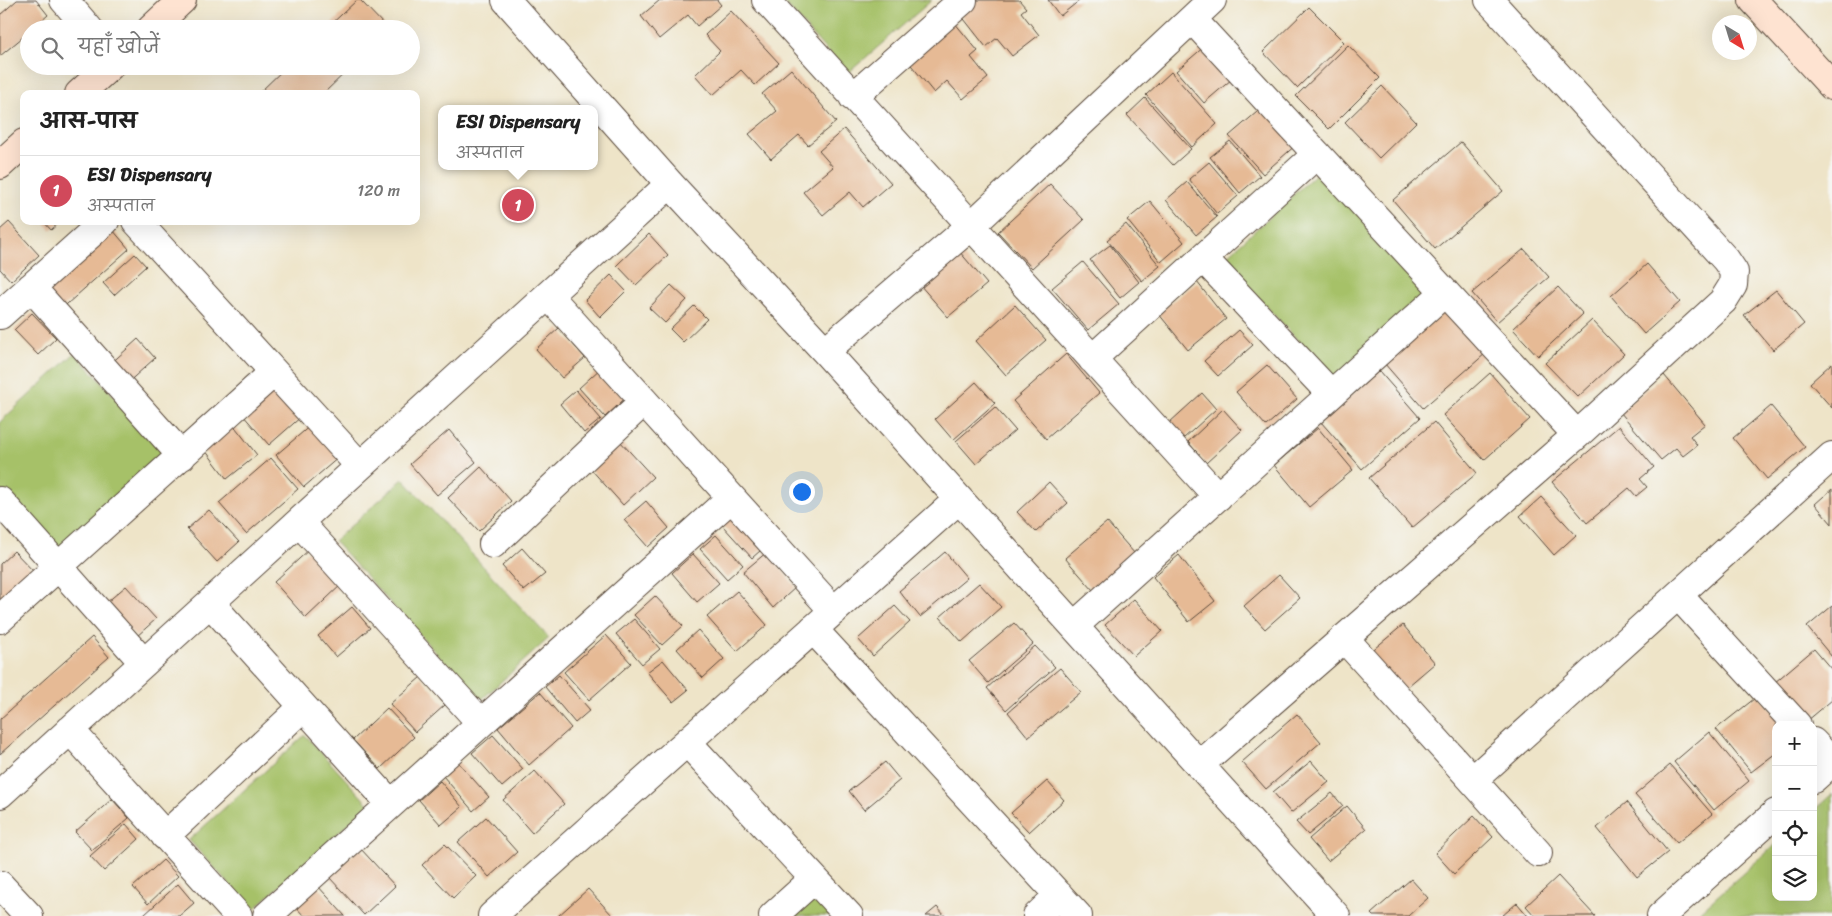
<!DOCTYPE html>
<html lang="hi">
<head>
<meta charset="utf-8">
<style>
	body { margin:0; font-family:Sriracha,"Playpen Sans Deva",sans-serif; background:#f2f2f2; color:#222 }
	.controls { position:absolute; right:15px; bottom:15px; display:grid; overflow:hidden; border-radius:10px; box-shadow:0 5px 20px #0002 }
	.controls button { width:45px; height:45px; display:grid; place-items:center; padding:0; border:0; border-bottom:1px solid #e0e0e0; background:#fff; color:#222; font:25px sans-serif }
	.compass { position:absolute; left:1712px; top:15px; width:45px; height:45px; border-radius:50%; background:#fff; box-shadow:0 5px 20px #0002; rotate:142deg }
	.you { position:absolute; left:801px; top:491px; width:18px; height:18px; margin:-12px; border:4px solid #fff; border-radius:50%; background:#1a73e8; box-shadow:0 0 0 8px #1a73e833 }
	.badge { display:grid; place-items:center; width:32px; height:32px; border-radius:50%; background:#d1495b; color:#fff; font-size:16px; font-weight:700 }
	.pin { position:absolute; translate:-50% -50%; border:2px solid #fff; box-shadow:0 1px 5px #0006 }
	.popup { position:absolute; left:438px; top:105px; width:160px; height:65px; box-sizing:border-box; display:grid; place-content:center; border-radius:10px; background:#fff; filter:drop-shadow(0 1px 4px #0005); font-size:16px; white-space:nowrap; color:#767676 }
	.popup b { font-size:19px; color:#222 }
	.popup::after { content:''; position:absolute; left:50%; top:100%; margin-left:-10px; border:10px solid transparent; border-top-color:#fff }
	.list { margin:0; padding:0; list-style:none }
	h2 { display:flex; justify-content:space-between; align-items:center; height:65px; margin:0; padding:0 20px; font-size:21px }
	h2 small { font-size:16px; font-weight:400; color:#767676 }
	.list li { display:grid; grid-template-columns:32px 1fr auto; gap:15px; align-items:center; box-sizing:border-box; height:70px; padding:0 20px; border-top:1px solid #e0e0e0 }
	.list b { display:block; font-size:19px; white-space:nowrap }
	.list p { margin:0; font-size:16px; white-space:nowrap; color:#767676 }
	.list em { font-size:16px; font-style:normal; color:#767676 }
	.icon { flex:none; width:28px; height:28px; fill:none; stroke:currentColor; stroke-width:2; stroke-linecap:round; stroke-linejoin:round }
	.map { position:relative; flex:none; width:1832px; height:916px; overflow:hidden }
	.search { position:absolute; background:#fff; box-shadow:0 5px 20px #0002; left:20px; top:20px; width:400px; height:55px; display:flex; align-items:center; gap:12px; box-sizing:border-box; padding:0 18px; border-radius:28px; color:#767676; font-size:19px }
	.panel { position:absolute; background:#fff; box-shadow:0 5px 20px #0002; left:20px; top:90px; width:400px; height:135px; border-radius:10px }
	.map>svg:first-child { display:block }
	.green { fill:#a6c168; stroke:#707643 }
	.building { fill:#e6ba95 }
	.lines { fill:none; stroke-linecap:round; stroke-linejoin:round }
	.street-casing { stroke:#564638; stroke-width:30 }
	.secondary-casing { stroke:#564638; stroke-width:30 }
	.street { stroke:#fff; stroke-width:28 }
	.secondary { stroke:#fee3d1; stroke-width:28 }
</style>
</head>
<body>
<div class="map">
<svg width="1832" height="916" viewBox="0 0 1832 916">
	<rect width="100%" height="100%" fill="#f6f6f2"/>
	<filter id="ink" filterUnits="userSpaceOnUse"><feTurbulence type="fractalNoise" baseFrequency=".02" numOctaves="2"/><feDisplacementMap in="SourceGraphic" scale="10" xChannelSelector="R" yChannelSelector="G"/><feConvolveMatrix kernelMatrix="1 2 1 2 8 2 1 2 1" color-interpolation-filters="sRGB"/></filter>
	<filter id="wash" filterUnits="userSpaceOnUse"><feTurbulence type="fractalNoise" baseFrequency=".0096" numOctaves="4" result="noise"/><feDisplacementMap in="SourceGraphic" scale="20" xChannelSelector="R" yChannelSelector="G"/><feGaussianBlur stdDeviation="1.12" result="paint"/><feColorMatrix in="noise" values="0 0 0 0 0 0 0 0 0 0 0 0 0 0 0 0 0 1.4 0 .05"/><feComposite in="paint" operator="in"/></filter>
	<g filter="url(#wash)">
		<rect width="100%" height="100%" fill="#eee4c8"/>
		<path class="green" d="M 782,0 L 932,0 L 847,74 Z
			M 1319,171 L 1430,289 L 1334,379 L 1223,260 Z
			M 75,353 L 167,454 L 58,553 L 0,489 L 0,422 Z
			M 403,479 L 549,638 L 480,701 L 334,541 Z
			M 305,735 L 369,805 L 253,910 L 189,840 Z
			M 1832,794 L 1832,916 L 1695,916 L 1776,844 L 1776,897 L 1813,897 L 1813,811 Z
			M 814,897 L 832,916 L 794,916 Z"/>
		<g id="blocks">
			<path class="building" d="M 17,0 L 36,0 L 48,15 L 32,29 L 29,29 L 29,32 L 0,56 L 0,15 Z
				M 357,0 L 360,0 L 388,29 L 326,29 Z
				M 660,0 L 717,0 L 721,5 L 697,26 L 688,15 L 659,39 L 641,16 Z
				M 970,0 L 1019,0 L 1026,8 L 1021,12 L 1039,35 L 1012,56 L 997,38 L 986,47 L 957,10 Z
				M 1048,0 L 1080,0 L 1060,16 Z
				M 1309,7 L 1344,42 L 1297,88 L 1263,52 Z
				M 731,11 L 779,63 L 755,85 L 741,70 L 713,95 L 695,75 L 720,51 L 705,35 Z
				M 954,22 L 978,51 L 971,57 L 988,78 L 963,99 L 947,81 L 934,93 L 907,60 Z
				M 1348,45 L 1380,78 L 1329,129 L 1296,96 Z
				M 1205,46 L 1232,79 L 1204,103 L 1176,71 Z
				M 287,66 L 352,66 L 323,94 L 258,94 Z
				M 791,69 L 836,122 L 808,145 L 799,135 L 771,159 L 749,134 L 777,111 L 762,94 Z
				M 1171,72 L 1217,124 L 1192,147 L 1146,95 Z
				M 1382,86 L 1416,122 L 1379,158 L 1345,122 Z
				M 1145,98 L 1191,149 L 1173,165 L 1127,115 Z
				M 1264,106 L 1297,144 L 1263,174 L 1229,136 Z
				M 844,129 L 891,183 L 863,207 L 850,192 L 823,215 L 803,192 L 833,167 L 819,151 Z
				M 1230,141 L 1260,176 L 1240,193 L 1210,157 Z
				M 1461,142 L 1503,191 L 1435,249 L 1393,200 Z
				M 1209,162 L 1238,196 L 1217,214 L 1189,179 Z
				M 1187,182 L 1217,217 L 1196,235 L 1166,200 Z
				M 1050,184 L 1084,220 L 1032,268 L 998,232 Z
				M 1150,201 L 1184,242 L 1161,262 L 1127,220 Z
				M 43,221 L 61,221 L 51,230 Z
				M 9,222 L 39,255 L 11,281 L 0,269 L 0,230 Z
				M 107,223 L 129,249 L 58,312 L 36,287 Z
				M 1126,224 L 1160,266 L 1142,281 L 1107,240 Z
				M 649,234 L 668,255 L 636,285 L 617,265 Z
				M 1110,245 L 1139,282 L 1120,298 L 1090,260 Z
				M 1524,249 L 1549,277 L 1497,322 L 1472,293 Z
				M 959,251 L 987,284 L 948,317 L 919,284 Z
				M 135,254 L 146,266 L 114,295 L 103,283 Z
				M 1083,262 L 1119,304 L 1088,330 L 1052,288 Z
				M 1647,264 L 1680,302 L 1644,334 L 1611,296 Z
				M 611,275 L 626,291 L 600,317 L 585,300 Z
				M 1197,282 L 1226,319 L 1188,350 L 1158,313 Z
				M 671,285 L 687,300 L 665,323 L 649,308 Z
				M 1558,287 L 1583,314 L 1538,356 L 1513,329 Z
				M 1776,290 L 1804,324 L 1773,350 L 1744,315 Z
				M 1015,305 L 1046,340 L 1006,375 L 976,341 Z
				M 694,306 L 707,319 L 683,342 L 670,329 Z
				M 1447,309 L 1486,353 L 1423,408 L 1384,363 Z
				M 32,313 L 56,338 L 38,355 L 14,330 Z
				M 1592,320 L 1624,354 L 1578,397 L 1545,363 Z
				M 559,328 L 585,358 L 562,378 L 536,349 Z
				M 1239,330 L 1253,345 L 1218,376 L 1204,361 Z
				M 138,339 L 155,358 L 124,386 L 107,367 Z
				M 1066,354 L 1099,393 L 1046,439 L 1013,401 Z
				M 1832,363 L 1832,408 L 1810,383 Z
				M 1267,365 L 1297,399 L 1266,426 L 1236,392 Z
				M 602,367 L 628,396 L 605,417 L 579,388 Z
				M 1379,371 L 1420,418 L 1362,469 L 1321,422 Z
				M 1490,373 L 1530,419 L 1484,460 L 1443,415 Z
				M 1664,375 L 1705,424 L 1690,436 L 1697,445 L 1683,456 L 1676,448 L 1661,460 L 1620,412 Z
				M 976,382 L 995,403 L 953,440 L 935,419 Z
				M 276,385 L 302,416 L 269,445 L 242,414 Z
				M 576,390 L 601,419 L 584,433 L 560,404 Z
				M 1202,393 L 1216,409 L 1183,439 L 1169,423 Z
				M 1771,406 L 1805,447 L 1767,479 L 1733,438 Z
				M 995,407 L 1015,430 L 976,464 L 956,441 Z
				M 1223,409 L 1242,430 L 1206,463 L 1188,442 Z
				M 1434,422 L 1477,473 L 1412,528 L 1369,478 Z
				M 232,423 L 257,455 L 227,479 L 202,446 Z
				M 311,425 L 339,457 L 304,487 L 276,455 Z
				M 1619,426 L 1654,467 L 1640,479 L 1647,487 L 1636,496 L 1629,488 L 1587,523 L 1552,482 Z
				M 1318,428 L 1353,470 L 1309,507 L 1274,465 Z
				M 449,430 L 476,462 L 437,495 L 410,464 Z
				M 619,440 L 653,477 L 623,505 L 589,467 Z
				M 271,458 L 298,489 L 246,534 L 219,503 Z
				M 481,467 L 511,501 L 479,531 L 448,498 Z
				M 1049,482 L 1068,503 L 1036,532 L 1017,512 Z
				M 1832,489 L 1832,524 L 1815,504 Z
				M 1541,497 L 1576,535 L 1554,555 L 1520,516 Z
				M 646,501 L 669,528 L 648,547 L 624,520 Z
				M 739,509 L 769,543 L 752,558 L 722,525 Z
				M 209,510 L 239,542 L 217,562 L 187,529 Z
				M 1107,522 L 1135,554 L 1093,590 L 1065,558 Z
				M 716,535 L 743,565 L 727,579 L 700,549 Z
				M 312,547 L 344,582 L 306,618 L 274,582 Z
				M 522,548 L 545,574 L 524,591 L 502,566 Z
				M 14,551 L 36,574 L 0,604 L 0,564 Z
				M 767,552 L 796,587 L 773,608 L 743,572 Z
				M 945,552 L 967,578 L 920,617 L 899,591 Z
				M 693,554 L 719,583 L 697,602 L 672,573 Z
				M 1179,555 L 1215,601 L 1189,622 L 1153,577 Z
				M 1279,575 L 1300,598 L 1265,629 L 1244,606 Z
				M 979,583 L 1001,607 L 962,642 L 940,617 Z
				M 126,586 L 156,619 L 136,637 L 106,603 Z
				M 737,591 L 767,625 L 737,651 L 707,617 Z
				M 655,596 L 683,626 L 662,645 L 634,615 Z
				M 1134,599 L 1162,631 L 1134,656 L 1105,625 Z
				M 895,606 L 910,622 L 873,656 L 858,639 Z
				M 1832,606 L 1832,657 L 1807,627 Z
				M 352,607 L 370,628 L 336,657 L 318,636 Z
				M 634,619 L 660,649 L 642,664 L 616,634 Z
				M 1014,623 L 1033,644 L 988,683 L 969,661 Z
				M 1403,625 L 1435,663 L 1401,692 L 1369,653 Z
				M 698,630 L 724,659 L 703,678 L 677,649 Z
				M 606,635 L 631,663 L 589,700 L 564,672 Z
				M 92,637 L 109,657 L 0,754 L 0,719 Z
				M 1035,646 L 1055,667 L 1006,710 L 987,688 Z
				M 1814,649 L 1832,670 L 1832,700 L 1807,721 L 1774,683 Z
				M 663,660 L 688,690 L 673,702 L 647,672 Z
				M 1060,668 L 1081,692 L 1028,737 L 1008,712 Z
				M 559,675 L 590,710 L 575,723 L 545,687 Z
				M 421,677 L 445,705 L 415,732 L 390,704 Z
				M 540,692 L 571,728 L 529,765 L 498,728 Z
				M 1759,695 L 1783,725 L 1776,725 L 1776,753 L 1751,772 L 1716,729 Z
				M 387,708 L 414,737 L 380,769 L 353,740 Z
				M 1297,714 L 1321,742 L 1266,789 L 1242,762 Z
				M 1709,732 L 1749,781 L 1714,810 L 1674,762 Z
				M 493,735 L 523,769 L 502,787 L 472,753 Z
				M 1311,761 L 1329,782 L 1291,813 L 1273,792 Z
				M 458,762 L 489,797 L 473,811 L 443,776 Z
				M 885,762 L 900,780 L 864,810 L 849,791 Z
				M 1670,765 L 1712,814 L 1677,843 L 1635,795 Z
				M 535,771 L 564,804 L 532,833 L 503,800 Z
				M 440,781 L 462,807 L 441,825 L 419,800 Z
				M 1047,781 L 1064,800 L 1029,832 L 1011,813 Z
				M 1332,793 L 1343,806 L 1308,835 L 1296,822 Z
				M 112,799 L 129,818 L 92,850 L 75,832 Z
				M 1627,802 L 1668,852 L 1637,877 L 1597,828 Z
				M 1347,806 L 1366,829 L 1328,861 L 1309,839 Z
				M 1474,816 L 1493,837 L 1454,874 L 1435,853 Z
				M 486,817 L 517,852 L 489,877 L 458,842 Z
				M 126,824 L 139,839 L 104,871 L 90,856 Z
				M 445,844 L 476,876 L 453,898 L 422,865 Z
				M 360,848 L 395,886 L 364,915 L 329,877 Z
				M 163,860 L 178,876 L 148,904 L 133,887 Z
				M 1558,876 L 1595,916 L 1535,916 L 1526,906 Z
				M 1411,879 L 1428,898 L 1408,916 L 1373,916 L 1371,914 Z
				M 178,884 L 194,903 L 179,916 L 145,916 L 144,915 Z
				M 317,885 L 345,916 L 304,916 L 294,905 Z
				M 588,889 L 613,916 L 558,916 Z
				M 1517,903 L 1528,916 L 1502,916 Z
				M 937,907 L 945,916 L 926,916 Z"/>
		</g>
	</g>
	<g filter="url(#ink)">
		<use href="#blocks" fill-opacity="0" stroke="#564638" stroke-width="1"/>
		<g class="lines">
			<defs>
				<path id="street" d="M 64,0 L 89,29
					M 506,0 L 670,184 L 825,351 L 1336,916
					M 766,0 L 1218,497
					M 1192,19 L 1577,435
					M 853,97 L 963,0
					M 136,221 L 360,466
					M 1203,258 L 1331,394
					M 31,287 L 182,456
					M 548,295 L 834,611
					M 0,315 L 105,221
					M 825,351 L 971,226 L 1212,0
					M 1092,359 L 1317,154
					M 0,501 L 144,663
					M 299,522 L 481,723
					M 493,544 L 644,401
					M 1678,595 L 1797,725
					M 210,603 L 391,804
					M 0,619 L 274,372
					M 1074,626 L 1445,292
					M 813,629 L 1078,916
					M 1344,638 L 1538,853
					M 70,730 L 238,916
					M 687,742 L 849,916
					M 1813,742 L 1832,762
					M 1199,765 L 1577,435 L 1723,301 L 1733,285 L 1734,272 L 1726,260 L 1489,0
					M 1813,779 L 1832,762
					M 1473,780 L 1832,456
					M 0,794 L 670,184
					M 165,836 L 303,707
					M 0,885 L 29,916
					M 267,916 L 731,498
					M 492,916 L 959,499
					M 773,916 L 814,879
					M 1037,916 L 1059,895
					M 1661,916 L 1776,813"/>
				<path id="secondary" d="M 1753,0 L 1832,86
					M 151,29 L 182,0
					M 79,94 L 110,66
					M 0,165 L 24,143"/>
			</defs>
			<use href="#street" class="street-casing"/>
			<use href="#secondary" class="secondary-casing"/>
			<use href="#street" class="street"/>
			<use href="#secondary" class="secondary"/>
		</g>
	</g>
</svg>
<div class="controls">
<button>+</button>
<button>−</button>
<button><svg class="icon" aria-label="locate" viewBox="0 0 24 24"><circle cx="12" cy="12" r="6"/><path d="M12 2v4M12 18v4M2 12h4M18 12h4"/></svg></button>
<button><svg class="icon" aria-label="layers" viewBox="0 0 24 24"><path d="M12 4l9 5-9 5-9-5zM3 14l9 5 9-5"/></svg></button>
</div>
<svg class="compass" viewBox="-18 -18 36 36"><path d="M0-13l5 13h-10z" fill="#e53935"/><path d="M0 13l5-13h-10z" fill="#767676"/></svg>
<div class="you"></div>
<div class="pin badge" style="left:518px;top:205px">1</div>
<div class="popup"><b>ESI Dispensary</b>अस्पताल</div>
<div class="search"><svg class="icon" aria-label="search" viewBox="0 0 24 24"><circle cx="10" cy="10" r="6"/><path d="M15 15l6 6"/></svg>यहाँ खोजें</div>
<section class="panel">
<h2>आस-पास<small></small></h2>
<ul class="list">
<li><span class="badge">1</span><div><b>ESI Dispensary</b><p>अस्पताल</p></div><em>120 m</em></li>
</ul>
</section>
</div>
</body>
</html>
